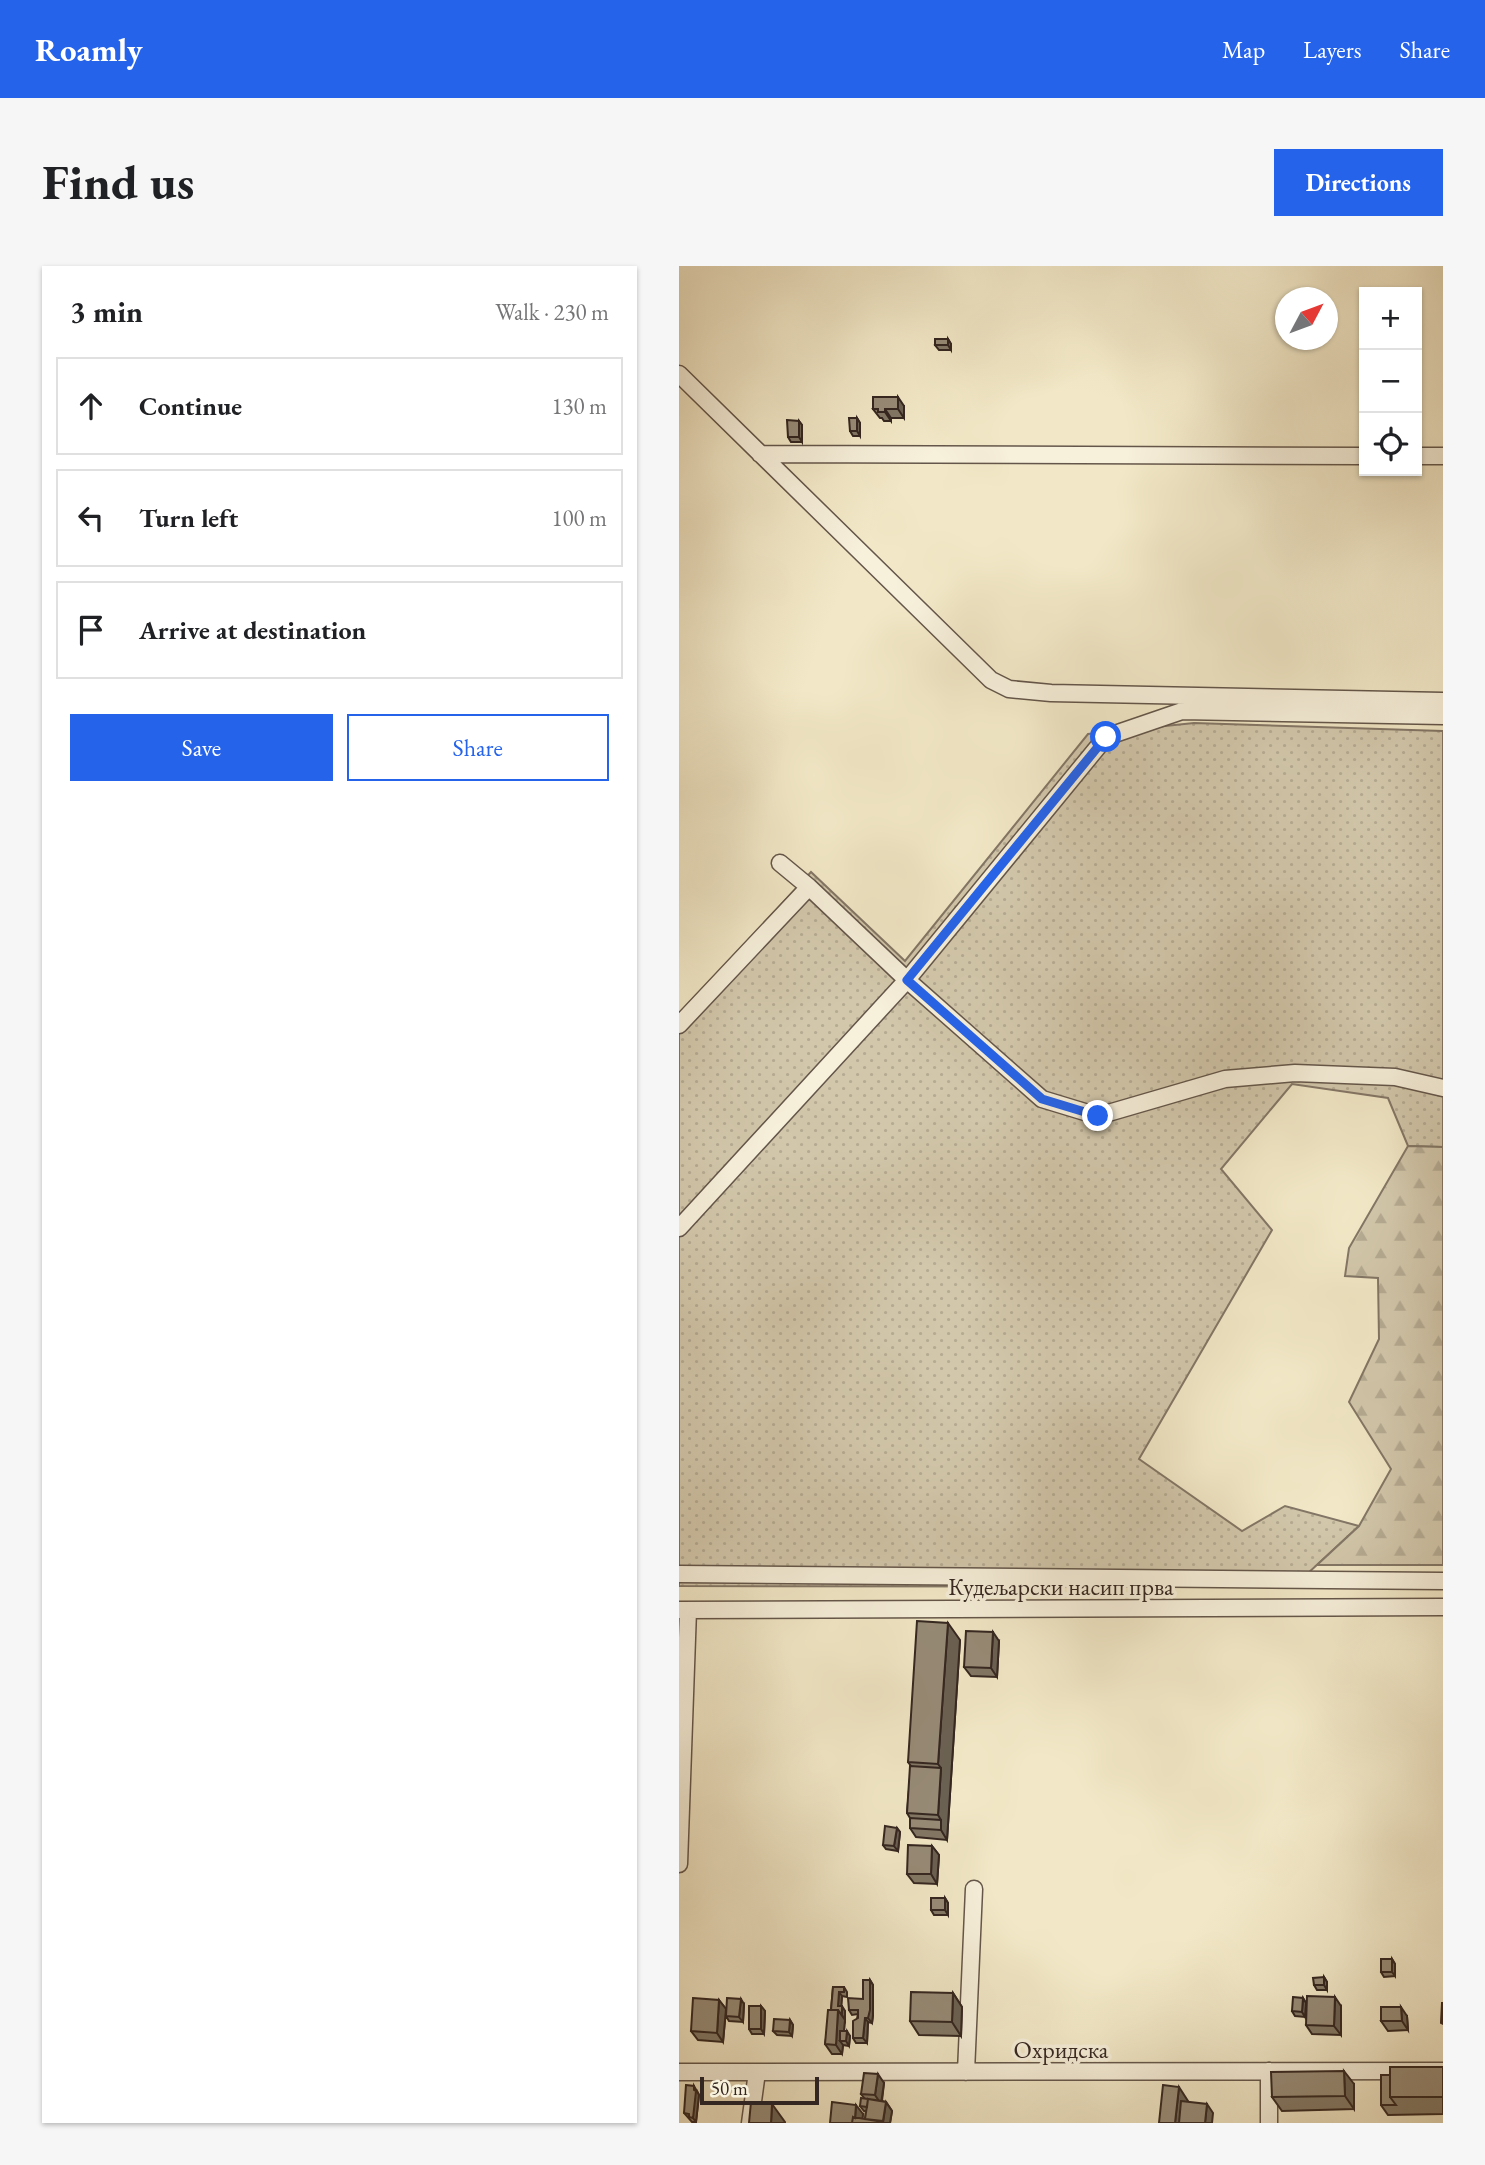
<!DOCTYPE html>
<html lang="en">
<head>
<meta charset="utf-8">
<style>
	body { margin:0; font-family:"EB Garamond",serif; background:#f6f6f6; color:#202124 }
	.controls { position:absolute; right:21px; top:21px; display:grid; overflow:hidden; border-radius:0px; box-shadow:0 2px 5px #0004 }
	.controls button { width:63px; height:63px; display:grid; place-items:center; padding:0; border:0; border-bottom:2px solid #e0e0e0; background:#fff; color:#202124; font:35px sans-serif }
	.compass { position:absolute; left:596px; top:21px; width:63px; height:63px; border-radius:50%; background:#fff; box-shadow:0 2px 5px #0004; rotate:49deg }
	.scale { position:absolute; left:21px; bottom:18px; width:119px; box-sizing:border-box; padding-left:7px; border:4px solid #342620; border-top:0; font-size:19px; line-height:24px; white-space:nowrap; color:#342620; -webkit-text-stroke:5px #f7f0db; paint-order:stroke }
	.stop { position:absolute; width:21px; height:21px; margin:-16px; border:5px solid #2563eb; border-radius:50%; background:#fff }
	.stop.end { background:#2563eb; border-color:#fff; box-shadow:0 2px 7px #0008 }
	.list { margin:0; padding:0; list-style:none }
	h2 { display:flex; justify-content:space-between; align-items:center; height:91px; margin:0; padding:0 28px; font-size:30px }
	h2 small { font-size:23px; font-weight:400; color:#757577 }
	.list li { display:grid; grid-template-columns:46px 1fr auto; gap:21px; align-items:center; box-sizing:border-box; height:98px; margin:0 14px 14px; padding:0 14px; border:2px solid #e0e0e0; border-radius:0px }
	.list b { display:block; font-size:26px; white-space:nowrap }
	.list em { font-size:23px; font-style:normal; color:#757577 }
	.actions { display:flex; gap:14px; padding:21px 28px }
	.actions a { flex:1; padding:16px 0; border:2px solid #2563eb; border-radius:0px; text-align:center; font-size:24px; color:#2563eb }
	.actions .main { background:#2563eb; color:#fff }
	.icon { flex:none; width:38px; height:38px; fill:none; stroke:currentColor; stroke-width:2; stroke-linecap:round; stroke-linejoin:round }
	.map { position:relative; flex:none; width:764px; height:1857px; overflow:hidden; border-radius:0px }
	header { display:flex; align-items:center; gap:42px; box-sizing:border-box; height:98px; padding:0 35px; background:#2563eb; color:#fff }
	header strong { font-size:33px }
	nav { display:flex; gap:38px; margin-inline-start:auto; font-size:24px }
	.intro { display:flex; align-items:center; justify-content:space-between; box-sizing:border-box; height:168px; padding:0 42px }
	h1 { margin:0; font-size:49px }
	.button { padding:18px 32px; border-radius:0px; background:#2563eb; color:#fff; font-size:24px; font-weight:700 }
	main { display:flex; gap:42px; padding:0 42px }
	aside { flex:1; background:#fff; border-radius:0px; box-shadow:0 2px 5px #0004 }
	.map>svg:first-child { display:block }
	.grass { fill:url(#grass-dots); stroke:#837666; stroke-width:2 }
	.forest { fill:url(#forest-firs); stroke:#837666; stroke-width:2 }
	.lines { fill:none; stroke-linecap:round; stroke-linejoin:round }
	.minor-casing { stroke:#64564a; stroke-width:19 }
	.minor { stroke:#f7f0db; stroke-width:16 }
	.wall { fill:#827866; stroke:#342620; stroke-width:2 }
	.shaded-wall { fill:#6a6153; stroke:#342620; stroke-width:2 }
	.building { fill:#978b77; stroke:#342620; stroke-width:2 }
	.route { stroke:#2563eb; stroke-width:9 }
	.labels { text-anchor:middle; dominant-baseline:central; stroke-width:7; stroke-linejoin:round; paint-order:stroke }
	.street-label { font-size:24px; fill:#342620; stroke:#f7f0db }
</style>
</head>
<body>
<header>
<strong>Roamly</strong>
<nav><a>Map</a><a>Layers</a><a>Share</a></nav>
</header>
<div class="intro"><h1>Find us</h1><a class="button">Directions</a></div>
<main>
<aside>
<h2>3 min<small>Walk · 230 m</small></h2>
<ul class="list">
<li><svg class="icon" aria-label="ahead" viewBox="0 0 24 24"><path d="M12 20V5M6 11l6-6 6 6"/></svg><div><b>Continue</b></div><em>130 m</em></li>
<li><svg class="icon" aria-label="left" viewBox="0 0 24 24"><path d="M17 20v-9H6M10 6l-5 5 5 5"/></svg><div><b>Turn left</b></div><em>100 m</em></li>
<li><svg class="icon" aria-label="arrive" viewBox="0 0 24 24"><path d="M6 21V4h12l-3 4 3 4H6"/></svg><div><b>Arrive at destination</b></div></li>
</ul>
<div class="actions"><a class="main">Save</a><a>Share</a></div>
</aside>
<div class="map">
<svg width="764" height="1857" viewBox="0 0 764 1857">
	<defs>
		<pattern id="grass-dots" width="8" height="8" patternUnits="userSpaceOnUse" patternTransform="scale(1.75)"><rect width="8" height="8" fill="#d2c7ab"/><path d="M2 2h.1M6 6h.1" fill="none" stroke="#b5ab93" stroke-width="1.8" stroke-linecap="round"/></pattern>
		<pattern id="forest-firs" width="22" height="20" patternUnits="userSpaceOnUse" patternTransform="scale(1.75)"><rect width="22" height="20" fill="#d2c7ab"/><path d="M5 1l3.5 6h-7zM16 11l3.5 6h-7z" fill="#b5ab93"/></pattern>
	</defs>
	<rect width="100%" height="100%" fill="#f2e8c7"/>
	<filter id="stains"><feTurbulence type="fractalNoise" baseFrequency=".00286" numOctaves="4"/><feColorMatrix values="0 0 0 0 .2 0 0 0 0 .09 0 0 0 0 .02 0 0 0 .5 -.17"/></filter>
	<radialGradient id="worn" r=".72"><stop offset=".6" stop-color="#630" stop-opacity="0"/><stop offset="1" stop-color="#630" stop-opacity=".3"/></radialGradient>
	<path class="grass" d="M 515,457 L 764,465 L 764,881 L 729,880 L 709,832 L 613,818 L 542,903 L 593,964 L 460,1193 L 563,1265 L 606,1240 L 680,1260 L 614,1321 L 0,1320 L 0,750 L 132,606 L 226,695 L 409,468 Z"/>
	<path class="forest" d="M 729,880 L 764,881 L 764,1299 L 638,1299 L 680,1260 L 712,1203 L 670,1136 L 700,1073 L 699,1012 L 666,1010 L 670,982 Z"/>
	<g class="lines">
		<defs>
			<path id="minor" d="M 0,108 L 312,414 L 330,423 L 372,427 L 764,435
				M 81,188 L 685,190
				M 738,190 L 764,190
				M 101,597 L 130,621 L 228,714 L 363,833 L 419,850 L 546,813 L 616,807 L 716,811 L 764,822
				M 0,759 L 130,621
				M 0,962 L 228,714 L 427,471 L 503,445 L 764,450
				M 0,1308 L 764,1315
				M 0,1344 L 764,1341
				M 0,1598 L 9,1344
				M 590,1805 L 590,1857
				M 0,1806 L 764,1805
				M 287,1806 L 295,1623
				M 71,1857 L 78,1806"/>
		</defs>
		<use href="#minor" class="minor-casing"/>
		<use href="#minor" class="minor"/>
	</g>
	<path class="wall" d="M 269,73 L 272,78 L 272,84 L 260,84 L 256,79 Z
		M 225,140 L 225,152 L 212,152 L 212,155 L 205,155 L 203,152 L 201,152 L 194,143 Z
		M 178,152 L 181,157 L 181,170 L 174,170 L 171,165 Z
		M 120,155 L 123,159 L 123,176 L 112,176 L 109,171 Z
		M 281,1374 L 268,1574 L 237,1571 L 231,1562 L 231,1552 L 228,1547 L 232,1500 L 229,1496 Z
		M 320,1375 L 318,1411 L 292,1410 L 285,1401 Z
		M 218,1562 L 221,1566 L 219,1585 L 207,1583 L 204,1579 Z
		M 253,1580 L 260,1589 L 258,1618 L 235,1617 L 228,1608 Z
		M 266,1632 L 269,1637 L 269,1649 L 255,1649 L 252,1644 Z
		M 713,1693 L 716,1698 L 716,1710 L 705,1711 L 702,1706 Z
		M 645,1711 L 648,1716 L 648,1724 L 638,1724 L 635,1719 Z
		M 191,1714 L 194,1719 L 194,1749 L 193,1757 L 189,1756 L 188,1777 L 177,1777 L 174,1772 L 179,1748 L 173,1749 L 170,1744 L 184,1733 Z
		M 154,1721 L 165,1721 L 168,1726 L 168,1731 L 163,1730 L 162,1740 L 166,1745 L 165,1765 L 171,1770 L 170,1780 L 164,1779 L 163,1788 L 153,1788 L 146,1778 L 152,1744 Z
		M 274,1727 L 283,1741 L 282,1770 L 240,1769 L 231,1755 Z
		M 624,1732 L 627,1737 L 626,1751 L 616,1750 L 613,1745 Z
		M 40,1734 L 47,1743 L 44,1776 L 19,1774 L 12,1765 Z
		M 65,1738 L 64,1756 L 50,1755 L 47,1750 Z
		M 82,1740 L 86,1745 L 85,1768 L 73,1768 L 70,1763 Z
		M 662,1740 L 662,1769 L 633,1768 L 627,1759 Z
		M 728,1750 L 729,1764 L 709,1765 L 702,1755 Z
		M 111,1754 L 114,1759 L 113,1770 L 98,1769 L 94,1765 Z
		M 764,1801 L 764,1848 L 709,1849 L 702,1839 L 711,1809 Z
		M 205,1817 L 203,1835 L 207,1836 L 213,1845 L 211,1857 L 151,1857 L 184,1848 L 183,1853 L 186,1853 L 187,1845 L 185,1845 L 181,1840 L 186,1833 L 182,1828 Z
		M 675,1818 L 675,1843 L 603,1845 L 593,1831 Z
		M 18,1825 L 20,1829 L 17,1856 L 13,1856 L 5,1847 Z"/>
	<path class="shaded-wall" d="M 269,73 L 272,78 L 272,84 L 269,79 Z
		M 219,131 L 225,140 L 225,152 L 219,143 Z
		M 206,143 L 212,152 L 212,155 L 206,146 Z
		M 178,152 L 181,157 L 181,170 L 178,165 Z
		M 120,155 L 123,159 L 123,176 L 120,171 Z
		M 269,1357 L 281,1374 L 268,1574 L 262,1564 L 262,1554 L 259,1549 L 262,1502 L 259,1498 Z
		M 314,1366 L 320,1375 L 318,1411 L 312,1402 Z
		M 218,1562 L 221,1566 L 219,1585 L 215,1580 Z
		M 253,1580 L 260,1589 L 258,1618 L 252,1608 Z
		M 266,1632 L 269,1637 L 269,1649 L 266,1644 Z
		M 713,1693 L 716,1698 L 716,1710 L 713,1706 Z
		M 645,1711 L 648,1716 L 648,1724 L 645,1719 Z
		M 191,1714 L 194,1719 L 194,1749 L 193,1757 L 189,1752 Z
		M 160,1726 L 163,1730 L 162,1745 L 159,1740 Z
		M 274,1727 L 283,1741 L 282,1770 L 273,1756 Z
		M 656,1731 L 662,1740 L 662,1769 L 655,1760 Z
		M 624,1732 L 627,1737 L 626,1751 L 623,1746 Z
		M 62,1733 L 65,1738 L 64,1756 L 60,1751 Z
		M 40,1734 L 47,1743 L 44,1776 L 38,1767 Z
		M 82,1740 L 86,1745 L 85,1768 L 82,1763 Z
		M 163,1740 L 166,1745 L 166,1754 L 163,1749 Z
		M 722,1741 L 728,1750 L 729,1764 L 723,1755 Z
		M 159,1744 L 166,1754 L 164,1775 L 161,1775 L 164,1779 L 163,1788 L 157,1779 Z
		M 186,1752 L 189,1756 L 188,1777 L 184,1772 Z
		M 111,1754 L 114,1759 L 113,1770 L 110,1766 Z
		M 168,1765 L 171,1770 L 170,1780 L 167,1775 Z
		M 665,1805 L 675,1818 L 675,1843 L 666,1830 Z
		M 199,1808 L 205,1817 L 202,1838 L 196,1829 Z
		M 15,1820 L 20,1829 L 17,1856 L 14,1852 Z
		M 500,1821 L 509,1835 L 507,1857 L 496,1857 Z
		M 207,1836 L 213,1845 L 211,1857 L 204,1857 Z
		M 93,1838 L 106,1856 L 106,1857 L 92,1857 Z
		M 528,1838 L 534,1847 L 533,1857 L 526,1857 Z
		M 177,1839 L 184,1848 L 183,1857 L 176,1854 Z"/>
	<path class="building" d="M 256,73 L 269,73 L 269,79 L 256,79 Z
		M 194,131 L 219,131 L 219,143 L 206,143 L 206,146 L 199,146 L 199,143 L 194,143 Z
		M 170,152 L 178,152 L 178,165 L 171,165 Z
		M 108,154 L 120,155 L 120,171 L 109,171 Z
		M 238,1355 L 269,1357 L 259,1498 L 229,1496 Z
		M 287,1365 L 314,1366 L 312,1402 L 285,1401 Z
		M 231,1500 L 262,1502 L 259,1549 L 228,1547 Z
		M 231,1552 L 262,1554 L 262,1564 L 231,1562 Z
		M 206,1560 L 218,1562 L 215,1580 L 204,1579 Z
		M 229,1579 L 253,1580 L 252,1608 L 228,1608 Z
		M 252,1632 L 266,1632 L 266,1644 L 252,1644 Z
		M 702,1693 L 713,1693 L 713,1706 L 702,1706 Z
		M 645,1711 L 645,1719 L 635,1719 L 634,1712 Z
		M 184,1714 L 191,1714 L 191,1744 L 189,1752 L 186,1752 L 184,1772 L 174,1772 L 174,1755 L 179,1752 L 179,1744 L 170,1744 L 169,1732 L 184,1733 Z
		M 154,1721 L 165,1721 L 165,1726 L 160,1726 L 159,1740 L 163,1740 L 163,1749 L 159,1744 L 152,1744 Z
		M 232,1726 L 274,1727 L 273,1756 L 231,1755 Z
		M 628,1730 L 656,1731 L 655,1760 L 627,1759 Z
		M 614,1731 L 624,1732 L 623,1746 L 613,1745 Z
		M 14,1732 L 40,1734 L 38,1767 L 12,1765 Z
		M 48,1732 L 62,1733 L 60,1751 L 47,1750 Z
		M 763,1737 L 764,1737 L 764,1758 L 762,1757 Z
		M 70,1740 L 82,1740 L 82,1763 L 70,1763 Z
		M 702,1741 L 722,1741 L 723,1755 L 702,1755 Z
		M 149,1744 L 159,1744 L 157,1779 L 146,1778 Z
		M 95,1753 L 111,1754 L 110,1766 L 94,1765 Z
		M 161,1765 L 168,1765 L 167,1775 L 161,1775 Z
		M 711,1801 L 764,1801 L 764,1831 L 711,1831 Z
		M 665,1805 L 666,1830 L 593,1831 L 592,1806 Z
		M 185,1807 L 199,1808 L 196,1829 L 182,1828 Z
		M 702,1809 L 711,1809 L 711,1831 L 717,1839 L 702,1839 Z
		M 7,1819 L 15,1820 L 15,1824 L 17,1825 L 14,1852 L 10,1851 L 10,1848 L 5,1847 Z
		M 484,1819 L 500,1821 L 496,1857 L 480,1857 Z
		M 182,1832 L 203,1835 L 189,1833 L 188,1841 L 181,1840 Z
		M 189,1833 L 207,1836 L 204,1855 L 186,1853 Z
		M 502,1835 L 528,1838 L 526,1857 L 500,1857 Z
		M 72,1836 L 93,1838 L 92,1857 L 70,1857 Z
		M 153,1836 L 177,1839 L 176,1852 L 174,1851 L 173,1857 L 151,1857 Z
		M 174,1851 L 204,1856 L 204,1857 L 173,1857 Z"/>
	<g class="lines">
		<path class="route" d="M 419,850 L 363,833 L 228,714 L 427,471"/>
	</g>
	<g class="labels">
		<g class="street-label">
			<text x="382" y="1320">Кудељарски насип прва</text>
			<text x="382" y="1783">Охридска</text>
		</g>
	</g>
	<rect width="100%" height="100%" filter="url(#stains)"/>
	<rect width="100%" height="100%" fill="url(#worn)"/>
</svg>
<div class="controls">
<button>+</button>
<button>−</button>
<button><svg class="icon" aria-label="locate" viewBox="0 0 24 24"><circle cx="12" cy="12" r="6"/><path d="M12 2v4M12 18v4M2 12h4M18 12h4"/></svg></button>
</div>
<svg class="compass" viewBox="-18 -18 36 36"><path d="M0-13l5 13h-10z" fill="#e53935"/><path d="M0 13l5-13h-10z" fill="#757577"/></svg>
<div class="scale">50 m</div>
<div class="stop" style="left:427px;top:471px"></div>
<div class="stop end" style="left:419px;top:850px"></div>
</div>
</main>
</body>
</html>
